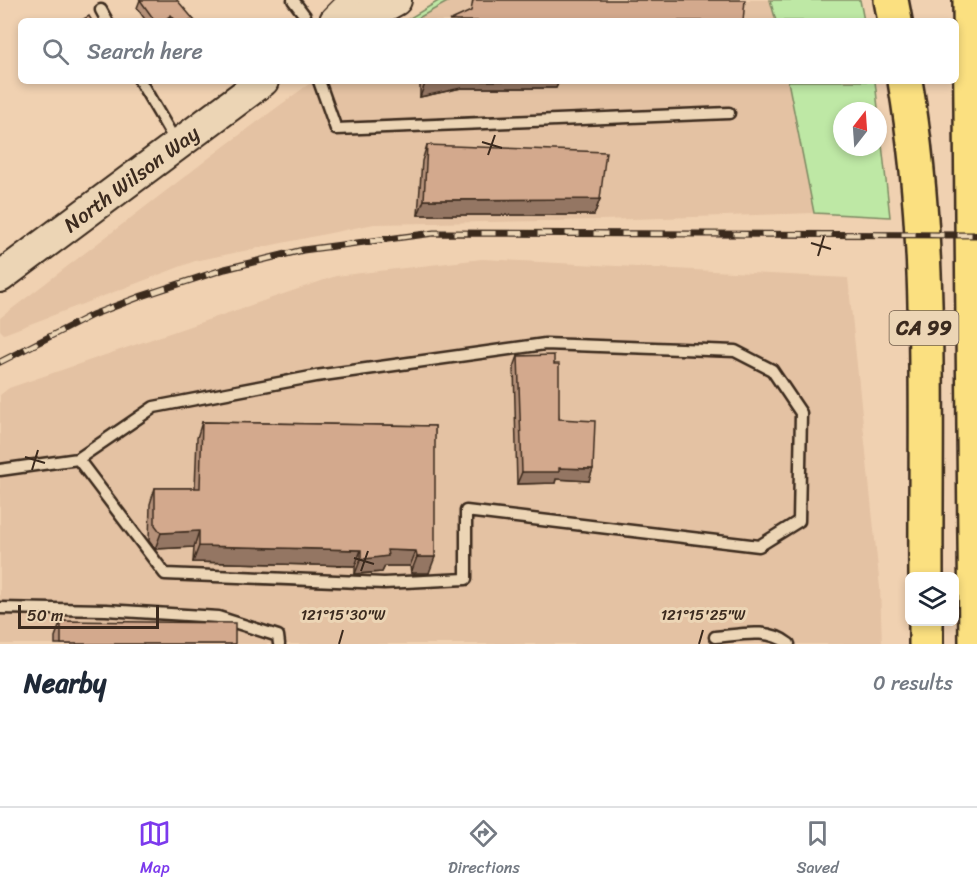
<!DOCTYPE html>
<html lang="en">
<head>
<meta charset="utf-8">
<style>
	body { margin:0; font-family:Sriracha,sans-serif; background:#f6f6f7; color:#1f2937 }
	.controls { position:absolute; right:18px; bottom:18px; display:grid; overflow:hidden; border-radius:9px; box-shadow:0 3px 9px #0003 }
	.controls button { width:54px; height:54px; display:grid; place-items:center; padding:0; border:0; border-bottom:2px solid #e0e1e3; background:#fff; color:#1f2937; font:30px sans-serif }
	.compass { position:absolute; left:833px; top:102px; width:54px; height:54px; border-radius:50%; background:#fff; box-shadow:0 3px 9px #0003; rotate:17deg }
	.scale { position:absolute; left:18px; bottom:15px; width:141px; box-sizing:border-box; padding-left:6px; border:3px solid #3b2a1e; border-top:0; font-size:16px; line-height:21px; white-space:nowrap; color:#3b2a1e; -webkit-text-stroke:4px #ecd5b5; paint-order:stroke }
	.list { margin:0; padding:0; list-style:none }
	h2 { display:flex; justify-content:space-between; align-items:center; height:78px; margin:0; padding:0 24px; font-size:26px }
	h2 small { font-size:20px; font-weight:400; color:#747a83 }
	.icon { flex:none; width:33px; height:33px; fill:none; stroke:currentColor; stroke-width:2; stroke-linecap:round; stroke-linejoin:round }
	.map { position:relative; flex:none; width:977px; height:644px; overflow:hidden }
	.search { position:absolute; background:#fff; box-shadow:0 3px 9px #0003; left:18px; right:18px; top:18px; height:66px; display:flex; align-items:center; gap:15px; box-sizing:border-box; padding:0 21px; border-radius:9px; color:#747a83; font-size:22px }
	.sheet { height:162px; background:#fff }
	nav { display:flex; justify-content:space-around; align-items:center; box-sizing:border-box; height:84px; border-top:2px solid #e0e1e3; background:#fff; font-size:16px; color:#747a83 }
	nav a { display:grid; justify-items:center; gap:3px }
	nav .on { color:#7c3aed }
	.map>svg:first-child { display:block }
	.built { fill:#e4c2a3 }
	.green { fill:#bee8a5; stroke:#7c8962; stroke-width:1.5; fill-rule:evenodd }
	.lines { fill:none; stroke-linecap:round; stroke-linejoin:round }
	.service-casing { stroke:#3b2a1e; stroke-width:15 }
	.secondary-casing { stroke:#3b2a1e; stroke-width:34 }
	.motorway-casing { stroke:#3b2a1e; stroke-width:38 }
	.service { stroke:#ecd5b5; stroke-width:10 }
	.secondary { stroke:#ecd5b5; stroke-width:30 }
	.motorway { stroke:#fbe080; stroke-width:33 }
	.rail-casing { stroke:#3b2a1e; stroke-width:7 }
	.rail { stroke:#ecd5b5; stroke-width:4.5; stroke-dasharray:14; stroke-linecap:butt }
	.wall { fill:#b59179; stroke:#3b2a1e; stroke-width:1.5 }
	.shaded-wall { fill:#947663; stroke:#3b2a1e; stroke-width:1.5 }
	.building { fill:#d3a98d; stroke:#3b2a1e; stroke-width:1.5 }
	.ticks { fill:none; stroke:#3b2a1e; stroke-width:2 }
	.labels { text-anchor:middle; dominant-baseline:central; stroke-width:6; stroke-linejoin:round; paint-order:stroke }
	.shield { fill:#ecd5b5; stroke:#705d4b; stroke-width:1.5 }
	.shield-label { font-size:20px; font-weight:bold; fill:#3b2a1e }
	.street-label { font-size:21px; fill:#3b2a1e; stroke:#ecd5b5 }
	.ticks-label { font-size:15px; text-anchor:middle; fill:#3b2a1e; stroke:#ecd5b5; stroke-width:6; stroke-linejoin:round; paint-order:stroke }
</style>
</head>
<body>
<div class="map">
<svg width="977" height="644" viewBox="0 0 977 644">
	<rect width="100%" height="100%" fill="#f0d1b1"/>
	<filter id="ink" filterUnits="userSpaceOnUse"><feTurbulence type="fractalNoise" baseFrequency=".0167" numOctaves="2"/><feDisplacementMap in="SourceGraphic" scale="12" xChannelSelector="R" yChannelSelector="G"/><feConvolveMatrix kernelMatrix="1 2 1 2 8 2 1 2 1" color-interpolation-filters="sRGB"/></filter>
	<g filter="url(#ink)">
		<path class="built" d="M 451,0 L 770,0 L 776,21 L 413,21 Z
			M 313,81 L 788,81 L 814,213 L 601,220 L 374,224 L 195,261 L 4,334 L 0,330 L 0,318 L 226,145 Z
			M 482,259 L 848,278 L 880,588 L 882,644 L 0,644 L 0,395 L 9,388 L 336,276 Z"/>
		<path class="green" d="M 440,0 L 451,0 L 413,21 L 405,21 Z
			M 770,0 L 860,0 L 864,21 L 776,21 Z
			M 788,81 L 875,81 L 890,217 L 814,213 ZM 842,111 L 878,111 L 878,147 L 842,147 Z"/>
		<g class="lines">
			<defs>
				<path id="service" d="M 293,0 L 305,16 L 305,21
					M 101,10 L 107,21
					M 140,81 L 177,144
					M 319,81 L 336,129 L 729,113
					M 0,470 L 78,459 L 154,407 L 316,376 L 545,344 L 735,351 L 772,370 L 801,413 L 799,521 L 759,546 L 466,511 L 466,579 L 384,583 L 165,574 L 78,459
					M 0,608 L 106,610 L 218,617 L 278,636 L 279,644
					M 715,637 C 739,635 768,627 789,644"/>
				<g id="secondary">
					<path d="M 335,21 L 356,0"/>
					<path d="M 358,21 L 396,0"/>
					<path id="s1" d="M 0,277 L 263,81"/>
				</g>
				<path id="motorway" d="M 891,0 L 895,21
					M 970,0 L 976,644
					M 905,81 C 933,243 925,413 926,576
					M 926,622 L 926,644"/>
			</defs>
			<use href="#service" class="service-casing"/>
			<use href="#secondary" class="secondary-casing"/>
			<use href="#motorway" class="motorway-casing"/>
			<use href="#service" class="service"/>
			<use href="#secondary" class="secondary"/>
			<use href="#motorway" class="motorway"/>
			<defs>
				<path id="rail" d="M 0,362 L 92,315 L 142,296 L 225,269 L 303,250 L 434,233 L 977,235"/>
			</defs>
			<use href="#rail" class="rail-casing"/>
			<use href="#rail" class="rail"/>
		</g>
		<path class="wall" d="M 140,0 L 194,21 L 146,21 L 137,8 Z
			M 420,81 L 559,81 L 556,88 L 461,88 L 420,97 Z
			M 427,145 L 600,199 L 594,215 L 418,215 L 422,161 Z
			M 518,356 L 554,364 L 559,419 L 589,481 L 556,479 L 555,483 L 517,484 L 514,367 Z
			M 202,422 L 435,426 L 429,573 L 411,573 L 410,566 L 385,566 L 382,572 L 359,574 L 355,574 L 355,566 L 193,562 L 194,547 L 155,549 L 149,541 L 150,504 L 155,488 L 195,488 L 197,438 Z
			M 61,621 L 235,644 L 55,644 L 55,637 Z"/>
		<path class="shaded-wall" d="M 171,15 L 169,21 L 163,21 Z
			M 426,81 L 559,81 L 556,88 L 461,88 L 420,97 Z
			M 600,199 L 594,215 L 418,215 L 424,200 Z
			M 559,468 L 593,469 L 589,481 L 556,479 L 555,483 L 517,484 L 522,472 Z
			M 199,531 L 194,547 L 155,549 L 161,533 Z
			M 199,546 L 361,550 L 355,566 L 193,562 Z
			M 387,550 L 416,551 L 410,566 L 385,566 L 382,572 L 355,574 L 361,558 Z
			M 417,557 L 435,557 L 429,573 L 411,573 Z"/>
		<path class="building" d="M 140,0 L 177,0 L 195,21 L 176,21 L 171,15 L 163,21 L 155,21 Z
			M 473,0 L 745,0 L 743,21 L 449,21 L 471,11 Z
			M 89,16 L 92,21 L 80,21 Z
			M 427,145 L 606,152 L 600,199 L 424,200 Z
			M 554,355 L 554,364 L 559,364 L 559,419 L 595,421 L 593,469 L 559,468 L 559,472 L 522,472 L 518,356 Z
			M 202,422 L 435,426 L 435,557 L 417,557 L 416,551 L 387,550 L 388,556 L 365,559 L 361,558 L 361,550 L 199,546 L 199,531 L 161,533 L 155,525 L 155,488 L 200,488 Z
			M 61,621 L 235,623 L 235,644 L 61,644 Z"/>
	</g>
	<path class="ticks" d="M 482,142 L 502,148M 488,155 L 495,135M 811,243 L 831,249M 818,256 L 824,236M 25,457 L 45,463M 32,470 L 38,450M 354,558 L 374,564M 361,571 L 368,551M 339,644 L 343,630M 699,644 L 703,630"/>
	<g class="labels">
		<rect class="shield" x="889.5" y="311" width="69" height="34" rx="4.5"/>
		<g class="shield-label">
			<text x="924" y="328">CA 99</text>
		</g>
		<g class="street-label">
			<text stroke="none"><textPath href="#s1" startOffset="164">North Wilson Way</textPath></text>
		</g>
	</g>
	<g class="ticks-label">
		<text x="343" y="620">121°15'30"W</text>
		<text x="703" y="620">121°15'25"W</text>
	</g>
</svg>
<div class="controls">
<button><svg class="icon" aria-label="layers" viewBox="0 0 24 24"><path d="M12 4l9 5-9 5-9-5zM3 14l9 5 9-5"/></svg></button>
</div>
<svg class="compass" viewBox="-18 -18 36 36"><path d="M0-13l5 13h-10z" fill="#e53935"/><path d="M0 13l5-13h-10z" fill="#747a83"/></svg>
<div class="scale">50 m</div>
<div class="search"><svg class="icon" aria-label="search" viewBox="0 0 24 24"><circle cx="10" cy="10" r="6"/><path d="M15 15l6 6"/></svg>Search here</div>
</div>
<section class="sheet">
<h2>Nearby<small>0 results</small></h2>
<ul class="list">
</ul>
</section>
<nav>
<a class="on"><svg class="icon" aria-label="map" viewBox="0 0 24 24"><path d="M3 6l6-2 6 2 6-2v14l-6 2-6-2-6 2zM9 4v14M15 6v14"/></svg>Map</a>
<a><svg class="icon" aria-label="directions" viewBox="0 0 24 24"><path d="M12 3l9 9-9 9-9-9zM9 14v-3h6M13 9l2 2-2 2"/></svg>Directions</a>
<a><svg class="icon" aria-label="saved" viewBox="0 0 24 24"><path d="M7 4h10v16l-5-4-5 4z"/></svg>Saved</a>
</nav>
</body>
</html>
